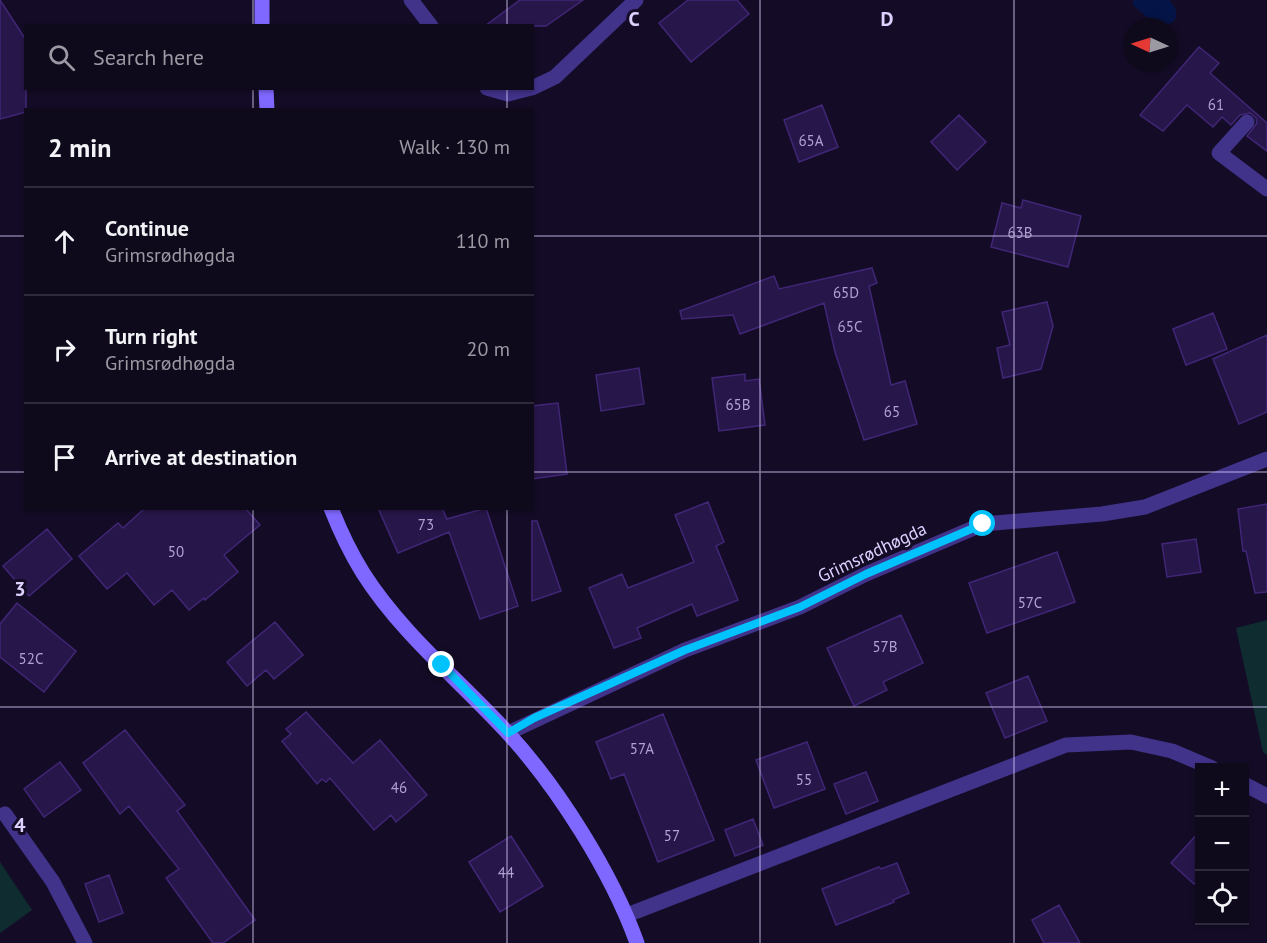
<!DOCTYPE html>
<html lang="en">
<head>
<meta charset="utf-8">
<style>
	body { margin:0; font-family:"PT Sans",sans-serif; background:#181225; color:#f1f3f6 }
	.controls { position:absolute; right:18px; bottom:18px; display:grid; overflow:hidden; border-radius:0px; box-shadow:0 2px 4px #0004 }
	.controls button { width:54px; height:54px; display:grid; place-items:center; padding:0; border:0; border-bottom:2px solid #2f2a3b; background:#0f091c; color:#f1f3f6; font:30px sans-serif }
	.compass { position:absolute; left:1123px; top:18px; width:54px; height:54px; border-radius:50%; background:#0f091c; box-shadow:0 2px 4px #0004; rotate:274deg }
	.stop { position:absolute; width:18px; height:18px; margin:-14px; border:4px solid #00c2fc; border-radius:50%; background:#fff }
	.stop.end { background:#00c2fc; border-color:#fff; box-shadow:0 2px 6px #0008 }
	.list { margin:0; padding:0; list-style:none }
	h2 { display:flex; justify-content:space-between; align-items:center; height:78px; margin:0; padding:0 24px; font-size:26px }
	h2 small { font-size:20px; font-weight:400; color:#9b9aa3 }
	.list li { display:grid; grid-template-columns:39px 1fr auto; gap:18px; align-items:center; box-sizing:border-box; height:108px; padding:0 24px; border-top:2px solid #2f2a3b }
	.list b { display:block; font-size:22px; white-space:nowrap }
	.list p { margin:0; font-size:20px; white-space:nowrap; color:#9b9aa3 }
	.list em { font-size:20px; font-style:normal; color:#9b9aa3 }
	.icon { flex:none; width:33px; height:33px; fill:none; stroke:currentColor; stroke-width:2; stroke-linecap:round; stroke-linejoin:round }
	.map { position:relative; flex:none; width:1267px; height:943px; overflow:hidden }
	.search { position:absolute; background:#0f091c; box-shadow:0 2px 4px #0004; left:24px; top:24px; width:510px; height:66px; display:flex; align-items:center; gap:15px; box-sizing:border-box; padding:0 21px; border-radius:0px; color:#9b9aa3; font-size:22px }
	.panel { position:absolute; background:#0f091c; box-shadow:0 2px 4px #0004; left:24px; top:108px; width:510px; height:402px; border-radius:0px }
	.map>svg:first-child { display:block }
	.green { fill:#0f2d31 }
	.water { fill:#051447 }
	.building { fill:#271649; stroke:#412677; stroke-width:1.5 }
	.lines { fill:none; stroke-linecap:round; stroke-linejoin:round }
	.minor { stroke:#41328a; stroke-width:15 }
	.secondary { stroke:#7f68ff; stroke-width:15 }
	.route { stroke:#00c2fc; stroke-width:8 }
	.grid { fill:none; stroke:#dcd1ff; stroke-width:1.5; stroke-opacity:0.55 }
	.labels { text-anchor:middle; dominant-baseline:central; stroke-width:6; stroke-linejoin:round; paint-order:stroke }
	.number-label { font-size:15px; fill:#afa2d2 }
	.street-label { font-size:18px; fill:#dcd1ff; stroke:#140c26 }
	.grid-label { font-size:20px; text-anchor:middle; font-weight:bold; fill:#dcd1ff; stroke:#140c26; stroke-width:6; stroke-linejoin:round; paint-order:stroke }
</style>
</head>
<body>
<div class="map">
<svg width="1267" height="943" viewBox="0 0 1267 943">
	<rect width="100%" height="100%" fill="#140c26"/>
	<path class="green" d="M 1267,620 L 1267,755 L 1263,752 L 1236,628 Z
		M 0,862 L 32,910 L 0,933 Z"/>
	<path class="water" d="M 1133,0 L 1169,0 C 1183,13 1176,28 1156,25 L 1133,5 Z"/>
	<path class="building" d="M 0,0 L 26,40 L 26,112 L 0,119 Z
		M 520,0 L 583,0 L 546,26 L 485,26 Z
		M 688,0 L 737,0 L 749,14 L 691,62 L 659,23 Z
		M 1199,47 L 1219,63 L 1210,73 L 1267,123 L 1267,151 L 1247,136 L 1257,123 L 1256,118 L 1250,113 L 1240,115 L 1231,125 L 1222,117 L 1213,127 L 1187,105 L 1163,131 L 1140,115 Z
		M 822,105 L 838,147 L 799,162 L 784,120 Z
		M 959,115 L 986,142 L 957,170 L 931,142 Z
		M 1023,200 L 1081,216 L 1068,267 L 991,247 L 1002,203 L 1021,208 Z
		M 872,268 L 877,283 L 869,286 L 891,385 L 905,381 L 917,424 L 864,440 L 835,352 L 824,303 L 740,334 L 733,315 L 682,319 L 680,311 L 774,276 L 779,289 Z
		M 1047,302 L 1053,326 L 1041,369 L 1003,378 L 997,348 L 1010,345 L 1002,312 Z
		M 1213,313 L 1227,349 L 1186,365 L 1173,329 Z
		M 1267,335 L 1267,412 L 1239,424 L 1213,359 Z
		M 639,368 L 644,404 L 601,411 L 596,375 Z
		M 745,374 L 745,381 L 759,379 L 765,425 L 719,431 L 712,378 Z
		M 558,403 L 567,474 L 532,479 L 532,406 Z
		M 708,502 L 724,542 L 716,546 L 738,600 L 697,616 L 692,604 L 637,628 L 641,638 L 614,648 L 589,588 L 622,574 L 628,588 L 694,562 L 675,515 Z
		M 1267,504 L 1267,592 L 1255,593 L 1246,551 L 1243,551 L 1238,509 Z
		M 145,508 L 245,508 L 260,525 L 224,555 L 238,572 L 205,600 L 204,598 L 189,610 L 172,590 L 154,605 L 127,573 L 107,589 L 79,556 L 118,523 L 123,528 Z
		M 378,508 L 442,508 L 447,519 L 486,508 L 518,606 L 480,619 L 449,532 L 398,553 Z
		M 532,521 L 537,521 L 561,591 L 532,601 Z
		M 47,529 L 72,559 L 29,596 L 3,566 Z
		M 1196,539 L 1201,572 L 1167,577 L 1162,544 Z
		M 1057,552 L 1075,602 L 987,633 L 969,583 Z
		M 17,603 L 76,651 L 44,692 L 0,657 L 0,624 Z
		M 901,615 L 923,663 L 883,682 L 887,690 L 854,706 L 827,648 Z
		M 275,622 L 303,655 L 274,679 L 266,670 L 247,686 L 227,662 Z
		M 1028,676 L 1047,721 L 1005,738 L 986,693 Z
		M 306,712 L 353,763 L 380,740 L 427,795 L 396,822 L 391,815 L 374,830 L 330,778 L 326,782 L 322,779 L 317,784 L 282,741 L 291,734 L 286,729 Z
		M 663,714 L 714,840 L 658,862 L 624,774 L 611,779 L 596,742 Z
		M 125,730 L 185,805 L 177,811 L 255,920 L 223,943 L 213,943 L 166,878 L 179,869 L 129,806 L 120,814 L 83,763 Z
		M 807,742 L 825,789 L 774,808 L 756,760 Z
		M 60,762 L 81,790 L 44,817 L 24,789 Z
		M 866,772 L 878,801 L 846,814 L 834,784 Z
		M 753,819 L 763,845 L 735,856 L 725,830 Z
		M 1200,831 L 1200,878 L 1194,884 L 1171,863 Z
		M 511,836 L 543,886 L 500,912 L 469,862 Z
		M 897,863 L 909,893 L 893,900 L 894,902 L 836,925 L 822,889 L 879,867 L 881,869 Z
		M 109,875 L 123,913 L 99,922 L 85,884 Z
		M 1059,905 L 1080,943 L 1044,943 L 1032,920 Z"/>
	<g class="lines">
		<path class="minor" d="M 411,0 L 431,26
			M 487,88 L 508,94 L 531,88
			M 532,88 L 555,77 L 636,0
			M 1247,122 L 1219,153 L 1267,189
			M 508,733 L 685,650 L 800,607 L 866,574 L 983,524 L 1102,514 L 1145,507 L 1267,459
			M 1244,784 L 1267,796
			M 5,814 L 53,882 L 85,943
			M 627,915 L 1066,745 L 1131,742 L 1172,751 L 1212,768"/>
		<path class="secondary" d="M 262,26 L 262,0
			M 266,88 L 267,110
			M 331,508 C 340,531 350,552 363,573 C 401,633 459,680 506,731 C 557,786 612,873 637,943"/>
	</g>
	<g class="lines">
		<path class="route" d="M 442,665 L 508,733 L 534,718 L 685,650 L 800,607 L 866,574 L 983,524"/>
	</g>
	<path class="grid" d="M 253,0 L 253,26M 507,0 L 507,26M 760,0 L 760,943M 1014,0 L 1014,943M 253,88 L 253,110M 507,88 L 507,110M 0,236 L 26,236M 532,236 L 1267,236M 0,472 L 26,472M 532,472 L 1267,472M 253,508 L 253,943M 507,508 L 507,943M 0,707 L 1267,707"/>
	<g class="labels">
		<g class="number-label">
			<text x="1216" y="104">61</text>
			<text x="811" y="140">65A</text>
			<text x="1020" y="232">63B</text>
			<text x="846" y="292">65D</text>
			<text x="850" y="326">65C</text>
			<text x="738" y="404">65B</text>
			<text x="892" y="411">65</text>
			<text x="426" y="524">73</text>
			<text x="176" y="551">50</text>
			<text x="1030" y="602">57C</text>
			<text x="885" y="646">57B</text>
			<text x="31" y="658">52C</text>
			<text x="642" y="748">57A</text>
			<text x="804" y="779">55</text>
			<text x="399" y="787">46</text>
			<text x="672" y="835">57</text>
			<text x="506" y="872">44</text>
		</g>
		<g class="street-label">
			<text transform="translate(872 552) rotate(-25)">Grimsrødhøgda</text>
		</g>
	</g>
	<g class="grid-label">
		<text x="634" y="26">C</text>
		<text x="887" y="26">D</text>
		<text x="20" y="596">3</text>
		<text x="20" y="832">4</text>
	</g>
</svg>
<div class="controls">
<button>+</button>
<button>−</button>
<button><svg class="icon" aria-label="locate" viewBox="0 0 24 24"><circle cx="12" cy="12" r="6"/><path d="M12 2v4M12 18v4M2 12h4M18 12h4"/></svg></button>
</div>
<svg class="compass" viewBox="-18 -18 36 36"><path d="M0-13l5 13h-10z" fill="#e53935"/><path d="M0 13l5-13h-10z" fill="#9b9aa3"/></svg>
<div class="stop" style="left:983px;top:524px"></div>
<div class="stop end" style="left:442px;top:665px"></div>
<div class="search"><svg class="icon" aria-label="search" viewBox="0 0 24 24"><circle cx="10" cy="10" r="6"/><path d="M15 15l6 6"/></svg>Search here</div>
<section class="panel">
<h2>2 min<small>Walk · 130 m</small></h2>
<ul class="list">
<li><svg class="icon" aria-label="ahead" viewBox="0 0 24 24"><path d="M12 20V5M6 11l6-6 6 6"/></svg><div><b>Continue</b><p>Grimsrødhøgda</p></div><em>110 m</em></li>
<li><svg class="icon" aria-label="right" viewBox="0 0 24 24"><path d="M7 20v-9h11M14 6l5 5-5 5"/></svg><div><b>Turn right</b><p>Grimsrødhøgda</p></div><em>20 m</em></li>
<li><svg class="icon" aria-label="arrive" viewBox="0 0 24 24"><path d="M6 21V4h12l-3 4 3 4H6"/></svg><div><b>Arrive at destination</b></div></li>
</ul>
</section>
</div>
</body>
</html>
